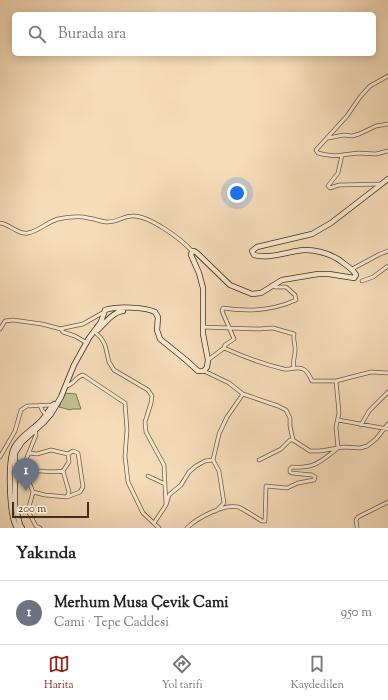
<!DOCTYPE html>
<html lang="tr">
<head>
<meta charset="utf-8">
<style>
	body { margin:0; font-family:"Sorts Mill Goudy",serif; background:#f6f6f6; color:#222 }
	.scale { position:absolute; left:12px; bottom:10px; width:77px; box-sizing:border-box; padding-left:4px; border:2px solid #3f2e1f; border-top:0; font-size:11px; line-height:14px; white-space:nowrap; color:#3f2e1f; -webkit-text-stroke:3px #f9e9d2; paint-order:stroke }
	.you { position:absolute; left:237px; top:193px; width:14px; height:14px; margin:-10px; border:3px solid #fff; border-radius:50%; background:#1a73e8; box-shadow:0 0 0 6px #1a73e833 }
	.badge { display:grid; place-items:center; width:26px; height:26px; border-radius:50%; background:#8f2418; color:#fff; font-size:13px; font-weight:700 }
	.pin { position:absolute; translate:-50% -33px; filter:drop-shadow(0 1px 2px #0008) }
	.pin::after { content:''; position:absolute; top:21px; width:14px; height:12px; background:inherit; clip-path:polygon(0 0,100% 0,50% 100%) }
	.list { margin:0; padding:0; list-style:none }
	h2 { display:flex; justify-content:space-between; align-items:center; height:52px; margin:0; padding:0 16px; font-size:17px }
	h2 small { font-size:13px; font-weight:400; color:#767676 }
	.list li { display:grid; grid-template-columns:26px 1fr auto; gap:12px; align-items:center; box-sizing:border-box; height:64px; padding:0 16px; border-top:1px solid #e0e0e0 }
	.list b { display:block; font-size:15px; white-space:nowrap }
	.list p { margin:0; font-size:13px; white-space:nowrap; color:#767676 }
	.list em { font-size:13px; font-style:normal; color:#767676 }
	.icon { flex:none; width:22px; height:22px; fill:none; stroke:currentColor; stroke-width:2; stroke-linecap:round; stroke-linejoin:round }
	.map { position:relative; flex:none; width:388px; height:528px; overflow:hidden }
	.search { position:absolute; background:#fff; box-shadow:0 2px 10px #0003; left:12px; right:12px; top:12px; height:44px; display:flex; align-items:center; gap:10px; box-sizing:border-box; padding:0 14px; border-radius:6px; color:#767676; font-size:15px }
	.sheet { height:116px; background:#fff }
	nav { display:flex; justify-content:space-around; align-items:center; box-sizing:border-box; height:56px; border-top:1px solid #e0e0e0; background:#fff; font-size:11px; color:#767676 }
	nav a { display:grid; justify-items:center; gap:2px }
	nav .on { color:#8f2418 }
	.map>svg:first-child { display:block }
	.green { fill:#bfc08d; stroke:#7f7756 }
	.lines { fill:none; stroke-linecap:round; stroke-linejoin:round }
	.street-casing { stroke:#6d5a46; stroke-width:4.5 }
	.secondary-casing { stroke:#3f2e1f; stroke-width:6 }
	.street { stroke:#f9e9d2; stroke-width:3 }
	.secondary { stroke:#f9e9d2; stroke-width:4.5 }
</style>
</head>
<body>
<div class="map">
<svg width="388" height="528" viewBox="0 0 388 528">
	<rect width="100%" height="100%" fill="#f6ddba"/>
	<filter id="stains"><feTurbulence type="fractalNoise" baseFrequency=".005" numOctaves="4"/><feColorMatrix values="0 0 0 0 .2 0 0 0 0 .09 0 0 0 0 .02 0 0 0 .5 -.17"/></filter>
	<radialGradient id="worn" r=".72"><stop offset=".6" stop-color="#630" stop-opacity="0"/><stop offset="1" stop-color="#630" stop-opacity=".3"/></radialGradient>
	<path class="green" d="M 65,393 L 76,394 L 81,409 L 72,409 L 71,410 L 59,407 Z"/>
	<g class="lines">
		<defs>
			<path id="street" d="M 328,138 L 344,135 L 352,136 L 359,134 L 376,126 L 388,124
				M 342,155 C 334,157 326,155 318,153 L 316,150 L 347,116 L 360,97 L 370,86 L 388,76
				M 382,184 L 339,185 L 330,188 L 328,186 L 338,173 L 342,155 L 358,153 L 376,154 L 388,151
				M 0,223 C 10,224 18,235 28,233 C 39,231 47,222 58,219 C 68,217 79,215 88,218 C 95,219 100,221 106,222 C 116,223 123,216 132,216 C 149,215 181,239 192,251
				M 354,268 L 380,254 L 388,251
				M 362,281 L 373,277 L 388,266
				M 203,327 L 259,329 L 273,328 L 294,334 C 293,340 295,343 295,348 C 296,355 292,361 294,368
				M 0,329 L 5,321 L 13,320 L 42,324 L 61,329
				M 96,333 L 101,338 L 105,345 L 109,362 L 114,370 L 148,390 L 152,396 L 151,403 L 145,422 L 146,432 L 164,465 L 166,505
				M 87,343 L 75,336 L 63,332 L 61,329 L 64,328 L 83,324 L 104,312
				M 224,348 C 244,357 263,364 284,369 C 291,370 297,366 303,369 C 308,371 310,377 312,381 L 336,381 L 371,372 L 388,373
				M 208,360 L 224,348 L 225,345 L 234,339 L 222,311 L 223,308 C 248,312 272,311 296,300 L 295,295 L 286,287 L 275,287 L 272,285
				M 204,371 L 229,383 L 243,394 L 278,406 L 286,410 L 290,418 L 290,426 L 293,440 L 310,451 L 320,451 L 344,447 L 360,448 L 367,446 L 376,439 L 388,424
				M 66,386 C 74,385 75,377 83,375 L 125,403 L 127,430 L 125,456 L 128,482 L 143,513 L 159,528
				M 40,405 L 42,410 L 46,415
				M 338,420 L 388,429
				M 361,425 L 369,411 L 388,392
				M 35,429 L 36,435 L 23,467 L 33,492 L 29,507 L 29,513 L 36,526 L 40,528
				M 29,453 L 37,454 L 51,450 L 68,454 L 73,451 L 78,453 L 83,487 L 80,492 L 67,497 L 45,495 L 33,492
				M 0,457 L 15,431 L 21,410 L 27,406 L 53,405
				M 259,460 L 281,449 L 290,440 L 293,440
				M 24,468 C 32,471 55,473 63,471
				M 148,476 L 165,484
				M 67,497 L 69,492 L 63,471 L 69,462 L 68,454
				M 216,511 L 224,503 L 219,471 L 213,460 L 219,434 L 227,417 L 243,394
				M 154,523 L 166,505 L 169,495 L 181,485 L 189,472 L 196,466 L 205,461 L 213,460
				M 357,527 L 356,520 L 358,517 L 388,502
				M 187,528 C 197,518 223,504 238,507 C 242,508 257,518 262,521 L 265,521 L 266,486 L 287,488 L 298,483 L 314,480 L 315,477 L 312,475 L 292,473 L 290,472 L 290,469 L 292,467 C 315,469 321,461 338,448 L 336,427 L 339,413 L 336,381"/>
			<path id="secondary" d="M 98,330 C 105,323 113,312 123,311
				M 17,528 C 9,516 7,458 15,446 C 21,436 33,429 41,421 C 46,416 49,409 54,404
				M 22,528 L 20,525 L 15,505 L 15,453 L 22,442 L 44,422 L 51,414 L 61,397 L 74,365 L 89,338 L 101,322 L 105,310 C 117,306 145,307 155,312 L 158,317 L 157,330 L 160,339 L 186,360 L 198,371 L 204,371 L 207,367 L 208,360 L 203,334 L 203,288 L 199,273 L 191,255 L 192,251 L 194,251 L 197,253 L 230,285 L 252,294 L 261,293 L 282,280 L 318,274 L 329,274 L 354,278 L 356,275 C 353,269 347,266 342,262 C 331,253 311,248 297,251 C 284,253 267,259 254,255 L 252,251 L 257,247 L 312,234 L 331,223 L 388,179"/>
		</defs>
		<use href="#street" class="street-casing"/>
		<use href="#secondary" class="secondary-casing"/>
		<use href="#street" class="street"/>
		<use href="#secondary" class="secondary"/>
	</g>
	<rect width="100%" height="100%" filter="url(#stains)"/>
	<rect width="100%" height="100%" fill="url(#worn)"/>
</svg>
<div class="scale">200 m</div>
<div class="you"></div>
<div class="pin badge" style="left:26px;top:491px;background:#6b7280">1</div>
<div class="search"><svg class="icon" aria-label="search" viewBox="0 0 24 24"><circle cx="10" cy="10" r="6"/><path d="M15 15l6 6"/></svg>Burada ara</div>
</div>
<section class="sheet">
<h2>Yakında<small></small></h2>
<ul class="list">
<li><span class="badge" style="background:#6b7280">1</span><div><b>Merhum Musa Çevik Cami</b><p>Cami · Tepe Caddesi</p></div><em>950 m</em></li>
</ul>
</section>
<nav>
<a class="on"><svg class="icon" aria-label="map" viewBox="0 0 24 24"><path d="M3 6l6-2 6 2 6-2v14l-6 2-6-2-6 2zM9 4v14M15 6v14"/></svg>Harita</a>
<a><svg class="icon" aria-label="directions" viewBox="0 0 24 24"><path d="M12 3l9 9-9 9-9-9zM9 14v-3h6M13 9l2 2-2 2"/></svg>Yol tarifi</a>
<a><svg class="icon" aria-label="saved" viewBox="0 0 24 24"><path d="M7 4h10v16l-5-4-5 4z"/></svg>Kaydedilen</a>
</nav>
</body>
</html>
